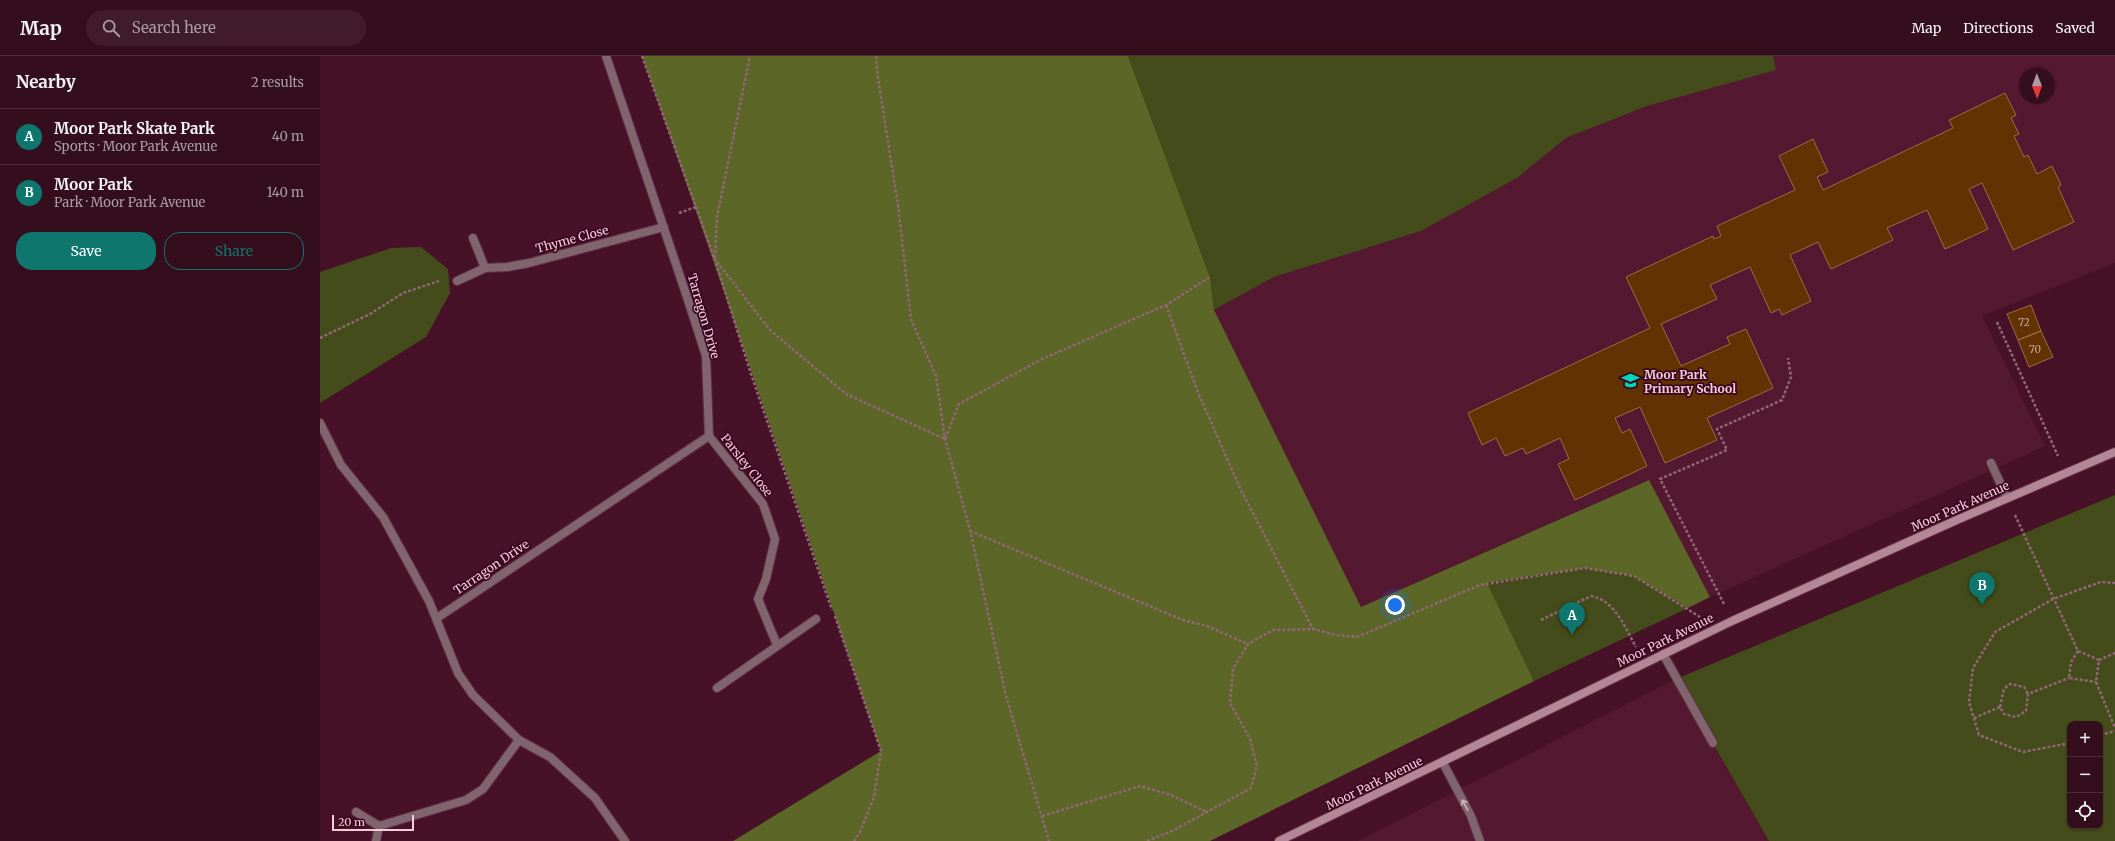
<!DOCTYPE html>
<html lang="en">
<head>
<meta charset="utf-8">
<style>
	body { margin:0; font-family:Merriweather,serif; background:#401c2b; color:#f1f3f6 }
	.controls { position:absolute; right:12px; bottom:12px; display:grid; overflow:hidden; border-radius:8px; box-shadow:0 1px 3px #0004 }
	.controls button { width:36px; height:36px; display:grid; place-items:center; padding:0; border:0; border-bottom:1px solid #4f2e3c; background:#350e1e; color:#f1f3f6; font:20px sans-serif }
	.compass { position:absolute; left:1699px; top:12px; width:36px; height:36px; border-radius:50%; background:#350e1e; box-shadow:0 1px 3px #0004; rotate:179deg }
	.scale { position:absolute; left:12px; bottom:10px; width:82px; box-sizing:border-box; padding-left:4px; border:2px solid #f2ced9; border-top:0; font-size:11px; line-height:14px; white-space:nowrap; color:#f2ced9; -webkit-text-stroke:3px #3b061f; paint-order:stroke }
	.you { position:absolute; left:1075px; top:549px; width:14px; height:14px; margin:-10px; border:3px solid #fff; border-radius:50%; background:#1a73e8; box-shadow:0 0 0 6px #1a73e833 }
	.badge { display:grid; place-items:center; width:26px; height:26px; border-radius:50%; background:#0f766e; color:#fff; font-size:13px; font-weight:700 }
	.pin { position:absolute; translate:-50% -33px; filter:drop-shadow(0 1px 2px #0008) }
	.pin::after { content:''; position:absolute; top:21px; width:14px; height:12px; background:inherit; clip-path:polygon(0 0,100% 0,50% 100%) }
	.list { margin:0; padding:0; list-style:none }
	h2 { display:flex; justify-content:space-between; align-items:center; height:52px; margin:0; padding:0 16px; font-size:17px }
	h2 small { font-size:13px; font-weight:400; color:#aa9ca4 }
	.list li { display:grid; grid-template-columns:26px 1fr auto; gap:12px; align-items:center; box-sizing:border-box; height:56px; padding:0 16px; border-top:1px solid #4f2e3c }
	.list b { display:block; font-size:15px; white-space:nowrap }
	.list p { margin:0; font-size:13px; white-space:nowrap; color:#aa9ca4 }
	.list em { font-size:13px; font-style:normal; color:#aa9ca4 }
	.actions { display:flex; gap:8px; padding:12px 16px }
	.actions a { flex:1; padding:9px 0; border:1px solid #0f766e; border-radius:16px; text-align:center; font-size:14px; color:#0f766e }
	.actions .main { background:#0f766e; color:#fff }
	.icon { flex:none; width:22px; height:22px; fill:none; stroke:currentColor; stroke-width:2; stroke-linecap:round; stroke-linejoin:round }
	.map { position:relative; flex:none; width:1795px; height:785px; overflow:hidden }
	header { display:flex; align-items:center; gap:24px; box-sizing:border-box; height:56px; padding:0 20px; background:#350e1e; border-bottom:1px solid #4f2e3c }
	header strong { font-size:19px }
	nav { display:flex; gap:22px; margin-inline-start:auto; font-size:14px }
	.search { width:280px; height:36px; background:#401c2b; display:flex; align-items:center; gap:10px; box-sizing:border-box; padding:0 14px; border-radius:22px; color:#aa9ca4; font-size:15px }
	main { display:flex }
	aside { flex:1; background:#350e1e }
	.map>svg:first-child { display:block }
	.built { fill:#551831; fill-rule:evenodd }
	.green { fill:#434c1a; fill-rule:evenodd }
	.forest { fill:#5b6627 }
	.building { fill:#623203; stroke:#9e6b44 }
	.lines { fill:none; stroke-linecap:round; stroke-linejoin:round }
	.lane-casing { stroke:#623044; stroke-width:10 }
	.street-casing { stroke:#623044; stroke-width:10 }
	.secondary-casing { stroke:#623044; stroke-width:10 }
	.path { stroke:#936677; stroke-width:2.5; stroke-dasharray:3 2; stroke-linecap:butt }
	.lane { stroke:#81656e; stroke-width:8 }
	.street { stroke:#81656e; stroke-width:8 }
	.secondary { stroke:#b38795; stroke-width:8 }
	.oneway { stroke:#d6b4be }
	.labels { text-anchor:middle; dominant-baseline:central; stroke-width:3.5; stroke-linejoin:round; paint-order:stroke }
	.number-label { font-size:10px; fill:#cea7a4 }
	.street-label { font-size:12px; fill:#f2ced9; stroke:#3b061f }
	.poi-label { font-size:12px; font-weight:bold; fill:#f2ced9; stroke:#3b061f; text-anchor:start }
</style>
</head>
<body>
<header>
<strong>Map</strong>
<div class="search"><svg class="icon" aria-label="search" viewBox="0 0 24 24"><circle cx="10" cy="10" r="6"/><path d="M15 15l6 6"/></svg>Search here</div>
<nav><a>Map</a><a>Directions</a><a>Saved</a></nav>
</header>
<main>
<aside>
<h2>Nearby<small>2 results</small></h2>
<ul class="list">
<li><span class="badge">A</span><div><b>Moor Park Skate Park</b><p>Sports · Moor Park Avenue</p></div><em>40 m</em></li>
<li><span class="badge">B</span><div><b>Moor Park</b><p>Park · Moor Park Avenue</p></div><em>140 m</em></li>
</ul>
<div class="actions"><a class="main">Save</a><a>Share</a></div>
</aside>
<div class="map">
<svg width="1795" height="785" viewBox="0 0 1795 785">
	<rect width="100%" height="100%" fill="#471228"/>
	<path class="built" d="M 1453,0 L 1795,0 L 1795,207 L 1662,260 L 1725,390 L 1390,541 L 1328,424 L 1041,551 L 894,254 L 954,221 L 1101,175 L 1197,122 L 1246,82 L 1327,50 L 1456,13 ZM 1705,18 L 1729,18 L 1729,42 L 1705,42 Z
		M 1356,623 L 1449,785 L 1038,785 Z"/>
	<path class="green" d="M 808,0 L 1453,0 L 1456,14 L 1327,50 L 1246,82 L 1197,122 L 1101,175 L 954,221 L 894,254 L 890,221 Z
		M 101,191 L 128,213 L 130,237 L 106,281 L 0,347 L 0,216 L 71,192 Z
		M 1795,439 L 1795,785 L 1449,785 L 1356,623 ZM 1750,668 L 1780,668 L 1780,770 L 1750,770 Z
		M 1265,512 L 1314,520 L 1368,552 L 1214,625 L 1167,528 Z"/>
	<path class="forest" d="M 322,0 L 808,0 L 890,221 L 894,254 L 1041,551 L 1329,424 L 1390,541 L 1368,552 L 1314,520 L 1265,512 L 1167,527 L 1214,625 L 890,785 L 413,785 L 561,695 C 482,463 403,231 322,0 Z"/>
	<path class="building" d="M 1685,37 L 1696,59 L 1691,62 L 1699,78 L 1694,80 L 1704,101 L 1708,99 L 1717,118 L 1732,110 L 1741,129 L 1738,131 L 1754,166 L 1693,194 L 1662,127 L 1649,133 L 1668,173 L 1625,193 L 1607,154 L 1567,172 L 1573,184 L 1511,213 L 1498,186 L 1470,199 L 1491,245 L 1462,259 L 1459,253 L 1451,257 L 1430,211 L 1390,229 L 1397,243 L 1341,268 L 1361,310 L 1410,288 L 1407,281 L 1426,273 L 1453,332 L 1387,362 L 1397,384 L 1345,407 L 1320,351 L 1295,362 L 1302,377 L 1310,373 L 1327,410 L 1255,444 L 1238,408 L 1249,403 L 1240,382 L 1206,398 L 1203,392 L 1185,400 L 1176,382 L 1162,389 L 1148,357 L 1330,272 L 1306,221 L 1393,180 L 1394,183 L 1401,180 L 1397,170 L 1475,134 L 1459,100 L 1493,83 L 1508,116 L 1497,121 L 1503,134 L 1633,72 L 1629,64 Z
		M 1711,249 L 1721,275 L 1698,284 L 1687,258 Z
		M 1721,275 L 1733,301 L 1709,311 L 1698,284 Z"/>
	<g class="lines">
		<defs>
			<path id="lane" d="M 1671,407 L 1687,442
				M 1343,598 L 1393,687
				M 1123,707 L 1151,760 L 1160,785"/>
			<path id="street" d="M 286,0 L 367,241 L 386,300 L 389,380
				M 153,182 L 165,212
				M 137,225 L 165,212 L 187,211 L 209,207 L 344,171
				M 0,367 L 21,409 L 63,461 L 109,545 L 138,617 L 153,639 L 199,684 L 230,701 L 275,742 L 305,785
				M 389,380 L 443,448 L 455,483 L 446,523 L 438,543 L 457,589
				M 117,562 L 389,380
				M 397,632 L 496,563
				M 36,756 L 59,770
				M 56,785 L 59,770 L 146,744 L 163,733 L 199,684"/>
			<path id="secondary" d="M 959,785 L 1412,565 L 1639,463 L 1795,396"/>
		</defs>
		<use href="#lane" class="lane-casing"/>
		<use href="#street" class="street-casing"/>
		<use href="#secondary" class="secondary-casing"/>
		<path class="path" d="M 322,0 L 395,204 L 431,318 L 512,554
			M 556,0 L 558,22 L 578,149 L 591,263 L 616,320 L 625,383 L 650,474 L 686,640 L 729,785
			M 359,157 L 376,151
			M 395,202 L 397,161 L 430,0
			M 397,206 L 450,274 L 526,338 L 625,383 L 639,348 L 722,303 L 846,249 L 890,221
			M 846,249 L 877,334 L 920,432 L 993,573
			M 1677,266 L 1738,400
			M 0,282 L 50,258 L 83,237 L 119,225
			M 1695,459 L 1758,595 L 1779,604 L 1776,626 L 1795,672
			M 650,475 L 863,564 L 887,570 L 928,588
			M 1404,548 L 1340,423 L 1407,394 L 1397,373 L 1462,344 L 1471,321 L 1468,302
			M 515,560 L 561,695 L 554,741 L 540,776 L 534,785
			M 1221,564 L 1271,540 C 1295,544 1305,572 1316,591
			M 1758,595 L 1751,606 L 1749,622 L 1776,626
			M 1779,604 L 1795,597
			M 1680,651 L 1684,633 L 1690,628 L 1704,631 L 1708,638
			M 1654,662 L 1680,651 L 1684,658 L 1696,661 L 1706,655 L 1708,638 L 1749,622
			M 1780,679 L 1795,675
			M 1750,687 L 1703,696 L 1659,679 L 1649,646 L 1653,612 L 1675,576 L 1733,543 L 1781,526 L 1795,527
			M 722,760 L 820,730 L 851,739 L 887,756
			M 827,785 L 852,775 L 931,732 L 937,710 L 930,683 L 910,647 L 913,613 L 928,588 L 953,574 L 993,573 L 1017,579 L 1037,581 L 1160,529 L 1265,512 L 1314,520 L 1380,561"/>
		<use href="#lane" class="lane"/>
		<use href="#street" class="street"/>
		<use href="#secondary" class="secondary"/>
	</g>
	<defs><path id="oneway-shaft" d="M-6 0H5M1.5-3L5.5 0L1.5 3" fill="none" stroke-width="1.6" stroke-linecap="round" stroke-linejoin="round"/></defs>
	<use class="oneway" href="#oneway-shaft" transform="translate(1145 749) rotate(-118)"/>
	<defs>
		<symbol id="school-bare" viewBox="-9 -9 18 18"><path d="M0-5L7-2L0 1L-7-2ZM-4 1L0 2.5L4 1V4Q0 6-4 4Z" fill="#00d5b7" stroke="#3b061f" stroke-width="2.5" paint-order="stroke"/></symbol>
	</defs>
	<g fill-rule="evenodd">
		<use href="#school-bare" x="1298" y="312" width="25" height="25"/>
	</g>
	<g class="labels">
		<g class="number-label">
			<text x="1704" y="266">72</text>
			<text x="1715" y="293">70</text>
		</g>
		<g class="street-label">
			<text transform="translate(252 183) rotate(-15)">Thyme Close</text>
			<text transform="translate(384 260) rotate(74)">Tarragon Drive</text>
			<text transform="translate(427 409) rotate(52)">Parsley Close</text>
			<text transform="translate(1640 450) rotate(-24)">Moor Park Avenue</text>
			<text transform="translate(171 511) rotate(-34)">Tarragon Drive</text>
			<text transform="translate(1345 584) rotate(-26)">Moor Park Avenue</text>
			<text transform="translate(1054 727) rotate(-26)">Moor Park Avenue</text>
		</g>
		<g class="poi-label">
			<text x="1324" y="318">Moor Park<tspan x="1324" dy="14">Primary School</tspan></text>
		</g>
	</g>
</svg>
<div class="controls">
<button>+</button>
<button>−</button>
<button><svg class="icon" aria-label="locate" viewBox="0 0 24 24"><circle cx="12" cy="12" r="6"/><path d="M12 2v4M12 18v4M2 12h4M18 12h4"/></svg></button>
</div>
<svg class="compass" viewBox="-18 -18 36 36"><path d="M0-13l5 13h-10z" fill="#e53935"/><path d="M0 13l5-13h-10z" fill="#aa9ca4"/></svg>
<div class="scale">20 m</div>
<div class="you"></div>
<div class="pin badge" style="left:1252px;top:579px">A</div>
<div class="pin badge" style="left:1662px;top:549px">B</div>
</div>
</main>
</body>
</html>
